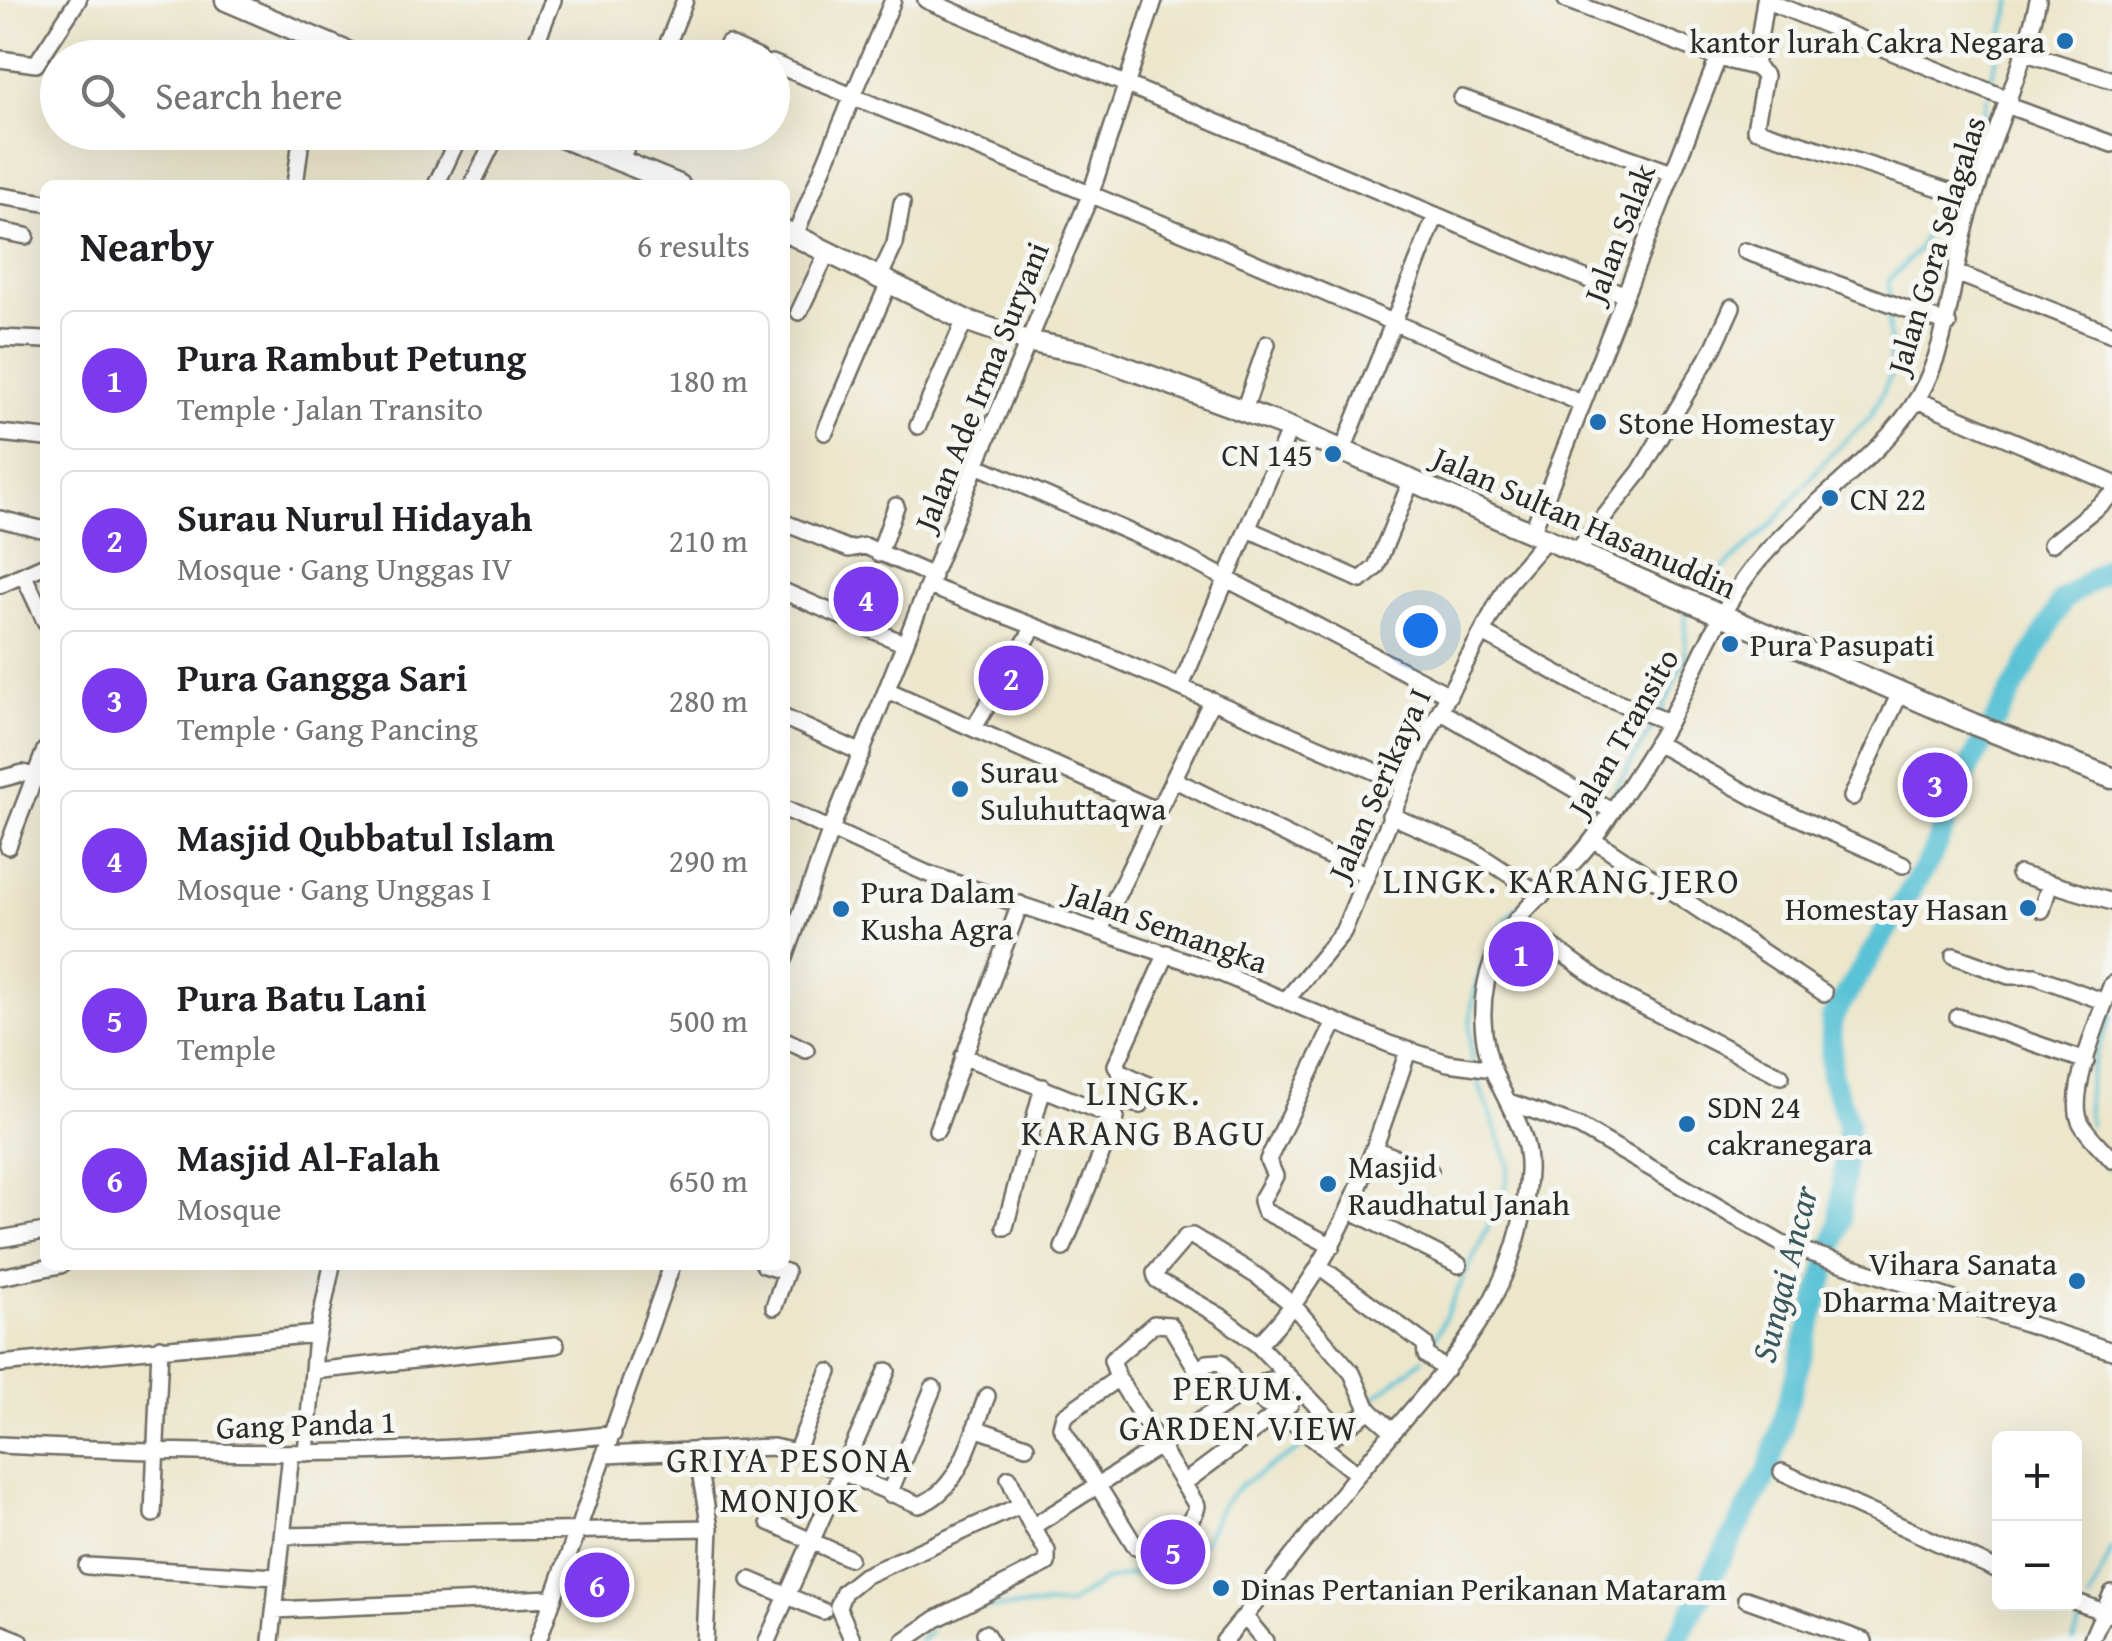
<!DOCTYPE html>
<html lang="en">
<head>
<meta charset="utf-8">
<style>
	body { margin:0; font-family:"Gentium Book Plus",serif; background:#f6f6f6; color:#202124 }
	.controls { position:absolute; right:30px; bottom:30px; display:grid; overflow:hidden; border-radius:15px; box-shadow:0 10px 40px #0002 }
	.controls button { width:90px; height:90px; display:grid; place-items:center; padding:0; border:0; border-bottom:2px solid #e0e0e0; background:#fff; color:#202124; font:50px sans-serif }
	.you { position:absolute; left:1420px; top:630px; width:35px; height:35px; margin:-25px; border:8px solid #fff; border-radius:50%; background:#1a73e8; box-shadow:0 0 0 15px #1a73e833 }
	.badge { display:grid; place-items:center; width:65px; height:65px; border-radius:50%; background:#7c3aed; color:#fff; font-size:32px; font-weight:700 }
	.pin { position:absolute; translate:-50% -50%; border:5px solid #fff; box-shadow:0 2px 10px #0006 }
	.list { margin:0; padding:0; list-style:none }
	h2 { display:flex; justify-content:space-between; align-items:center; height:130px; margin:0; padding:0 40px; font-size:42px }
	h2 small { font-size:32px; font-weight:400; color:#757577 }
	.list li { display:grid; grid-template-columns:65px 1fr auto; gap:30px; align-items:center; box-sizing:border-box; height:140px; margin:0 20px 20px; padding:0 20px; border:2px solid #e0e0e0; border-radius:15px }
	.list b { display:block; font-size:38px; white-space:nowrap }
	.list p { margin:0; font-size:32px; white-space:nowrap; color:#757577 }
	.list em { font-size:32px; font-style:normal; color:#757577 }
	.icon { flex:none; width:55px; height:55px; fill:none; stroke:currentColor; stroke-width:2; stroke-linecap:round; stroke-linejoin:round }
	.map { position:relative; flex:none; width:2112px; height:1641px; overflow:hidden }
	.search { position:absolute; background:#fff; box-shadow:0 10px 40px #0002; left:40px; top:40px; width:750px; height:110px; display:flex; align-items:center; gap:25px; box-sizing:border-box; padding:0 35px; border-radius:55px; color:#757577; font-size:38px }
	.panel { position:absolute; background:#fff; box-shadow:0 10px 40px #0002; left:40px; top:180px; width:750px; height:1090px; border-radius:15px }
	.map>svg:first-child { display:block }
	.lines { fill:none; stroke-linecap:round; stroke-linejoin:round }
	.stream { stroke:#5ac2d6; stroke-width:4 }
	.river { stroke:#5ac2d6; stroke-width:22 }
	.minor-casing { stroke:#6f6c63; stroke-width:20 }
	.major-casing { stroke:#6f6c63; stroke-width:25 }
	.minor { stroke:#fff; stroke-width:15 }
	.major { stroke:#fff; stroke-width:20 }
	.poi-dot { fill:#1f6fb2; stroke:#f6f6f2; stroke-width:4 }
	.labels { text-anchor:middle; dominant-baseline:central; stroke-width:10; stroke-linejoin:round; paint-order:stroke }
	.poi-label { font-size:32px; fill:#2b2b2b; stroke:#f6f6f2; text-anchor:start }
	.street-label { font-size:32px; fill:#2b2b2b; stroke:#f6f6f2 }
	.neighbourhood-label { font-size:35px; letter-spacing:2.5px; fill:#2b2b2b; stroke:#f6f6f2 }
	.water-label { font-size:35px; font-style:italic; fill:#39585e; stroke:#f6f6f2 }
</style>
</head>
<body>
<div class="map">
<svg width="2112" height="1641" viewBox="0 0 2112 1641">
	<rect width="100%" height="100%" fill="#f6f6f2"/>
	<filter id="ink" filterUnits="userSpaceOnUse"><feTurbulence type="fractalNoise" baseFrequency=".01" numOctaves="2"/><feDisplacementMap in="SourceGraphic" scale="20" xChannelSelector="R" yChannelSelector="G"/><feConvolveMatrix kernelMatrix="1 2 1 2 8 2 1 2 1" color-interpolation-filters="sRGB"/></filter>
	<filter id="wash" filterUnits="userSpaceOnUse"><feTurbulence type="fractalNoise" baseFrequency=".0048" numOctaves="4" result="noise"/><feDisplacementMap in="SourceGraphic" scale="40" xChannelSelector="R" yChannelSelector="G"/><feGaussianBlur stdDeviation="2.25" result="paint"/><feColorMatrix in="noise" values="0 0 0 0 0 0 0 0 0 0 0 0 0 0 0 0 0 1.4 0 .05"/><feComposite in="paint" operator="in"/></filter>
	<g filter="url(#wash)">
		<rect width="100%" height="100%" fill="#ece6cb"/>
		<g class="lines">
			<path class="stream" d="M 1989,87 L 2012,0
				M 1951,184 L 1983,117 L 1987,97
				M 1889,300 L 1889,280 L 1918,250 L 1944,197
				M 1693,596 L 1774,522 L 1828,457 L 1871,416 L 1891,375 L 1888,309
				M 1661,713 L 1685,658 L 1686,609
				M 1607,803 L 1656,721
				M 1569,856 L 1601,810
				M 1472,1062 C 1464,1006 1482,934 1528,898
				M 2090,1125 C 2082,1086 2096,1051 2112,1016
				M 2094,1149 L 2096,1158 L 2112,1171
				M 1431,1347 L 1504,1193 L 1509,1164 L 1474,1071
				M 1368,1403 L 1423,1359
				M 2090,1600 L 2112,1549
				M 974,1608 L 1068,1605 L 1102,1582 L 1133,1574 L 1162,1575 L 1202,1544 L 1223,1504 L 1242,1484 L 1311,1442
				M 920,1641 L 931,1631
				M 2073,1641 L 2087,1609"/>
			<path class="river" d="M 1676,1641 L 1768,1472 L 1840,1222 L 1848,1123 L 1831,1075 L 1832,1018 L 1931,857 L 1968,769 L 2063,600 L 2112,565"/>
		</g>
	</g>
	<g filter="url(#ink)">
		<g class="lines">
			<defs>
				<path id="minor" d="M 926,0 L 1625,295
					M 1566,0 L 1718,58
					M 1765,0 L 2010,100
					M 728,44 L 759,58
					M 2026,53 L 2112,80
					M 321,58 L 327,43
					M 530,58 L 553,0
					M 662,58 L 685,0
					M 0,59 L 36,64 L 78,0
					M 772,63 L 1223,249 L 1581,403
					M 1755,67 L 1765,76 L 1755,129 L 1974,199
					M 1462,98 L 1672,173
					M 2009,106 L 2112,144
					M 621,160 L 632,132
					M 295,185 L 302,132
					M 436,185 L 461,132
					M 472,185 L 498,132
					M 0,196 L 45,203
					M 0,231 L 26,236
					M 795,235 L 893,0
					M 1745,251 L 1948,324
					M 1956,273 L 2112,334
					M 878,280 L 895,244 L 902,203
					M 799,312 L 827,253
					M 0,338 L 45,340
					M 1917,400 L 2112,483
					M 1244,410 L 1267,344
					M 918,426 L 965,320
					M 825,432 L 888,285
					M 0,433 L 45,438
					M 1343,450 L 1436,215
					M 976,465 L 1175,552 L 1449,695
					M 0,519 L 45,530
					M 785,523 L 849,549 L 865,546 L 933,576
					M 1248,529 L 1361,580 L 1376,567 L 1412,479
					M 1533,530 L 1718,58 L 1755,67 L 1765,0
					M 2051,544 L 2112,495
					M 1578,550 L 1640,472 L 1714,347 L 1732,307
					M 879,554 L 896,506
					M 24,576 L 45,621
					M 0,585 L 45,565
					M 929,586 L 1085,646 L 1404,784
					M 785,592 L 905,644
					M 1483,633 L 1588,690 L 1668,722
					M 1181,686 L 1290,428
					M 887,690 L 1156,810
					M 1440,711 L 1612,811
					M 785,718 L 862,753
					M 975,726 L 1034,627
					M 1656,743 L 1759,800 L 1903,865
					M 0,779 L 23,773 L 45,780
					M 1173,779 L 1367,875
					M 1852,797 L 1900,693
					M 785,809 L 926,873 L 1213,970 L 1389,1044 L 1448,1063 L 1493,1069
					M 1390,815 L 1475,852 L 1542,896
					M 1593,839 L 1824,993
					M 8,846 L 45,750
					M 2019,874 L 2112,902
					M 2042,910 L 2049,886
					M 1516,920 L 1619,994 L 1781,1076
					M 1100,930 L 1212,700
					M 1954,956 L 2009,976 L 2035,976 L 2105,1002
					M 785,958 L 831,829 L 976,465 L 1090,196 L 1154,0
					M 2112,984 C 2101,1012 2066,1096 2081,1123 C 2088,1136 2102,1148 2112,1160
					M 1287,999 L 1343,932 L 1420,748 L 1509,582 L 1548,537
					M 1958,1017 L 2086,1061
					M 785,1040 L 806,1050
					M 963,1056 L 1116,1118 L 1063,1248
					M 1509,1102 L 1580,1127 L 1782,1244 L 2112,1351
					M 1111,1114 L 1120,1101 L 1140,1105 L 1148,1085 L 1119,1071 L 1116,1065 L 1167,953
					M 937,1130 L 1020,904
					M 1374,1149 L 1430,1171
					M 1350,1210 L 1459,1265
					M 1005,1227 L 1043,1087
					M 0,1239 L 45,1231
					M 1332,1246 L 1264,1211 L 1261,1201 L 1275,1176 L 1268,1160 L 1335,1022
					M 764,1265 L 786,1272 L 774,1307
					M 1319,1266 L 1425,1344 L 1426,1355 L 1446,1370
					M 0,1277 L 61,1265
					M 1258,1345 C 1339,1264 1372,1156 1408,1051
					M 0,1364 L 317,1334
					M 313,1371 L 556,1345
					M 1200,1371 L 1207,1363 L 1221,1362 L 1243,1393
					M 1118,1378 L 1064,1416 L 1061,1427 L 1136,1547 C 1155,1548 1194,1526 1197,1506 L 1118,1378 L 1112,1360 L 1154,1324 L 1170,1325 L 1220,1407
					M1259 1393a13 13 0 1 1 26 0a13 13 0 1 1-26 0Z
					M 1273,1406 L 1357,1474
					M 975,1428 L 1026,1446
					M 1340,1430 L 1258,1345 L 1220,1316 L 1157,1280 L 1155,1273 L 1186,1237 L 1192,1236 L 1257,1276 L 1292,1304 L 1352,1373 L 1368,1409 L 1393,1431
					M 1333,1437 L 1370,1410
					M 0,1445 C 204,1455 410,1459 613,1434
					M 696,1450 L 710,1528 L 705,1641
					M 796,1452 L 829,1372
					M 306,1453 L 315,1347 L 332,1265
					M 606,1455 L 773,1447 L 796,1452 L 919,1505 C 961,1490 972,1434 987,1396
					M 1782,1472 L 2000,1571
					M 1009,1478 L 1021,1505
					M 1184,1483 L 1290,1404
					M 889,1494 L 933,1388
					M 153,1514 L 160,1347
					M 769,1522 L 849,1558
					M 282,1536 L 710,1528
					M 87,1566 L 277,1577
					M 750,1580 L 823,1611
					M 1746,1599 L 1864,1641
					M 2074,1601 L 2112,1615
					M 274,1610 L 552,1598
					M 1245,1617 L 1265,1641
					M 0,1633 L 20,1641
					M 985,1633 L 990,1641
					M 271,1641 L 291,1453
					M 538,1641 L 672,1265
					M 767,1641 L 887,1371
					M 853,1641 L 838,1607 L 844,1592 L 864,1576 L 1021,1505 L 1032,1527
					M 904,1641 L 936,1619 L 1047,1563 L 1047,1551 L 1032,1527 L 1243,1393 L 1259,1390
					M 1224,1641 C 1270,1587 1312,1530 1357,1475 C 1435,1378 1521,1306 1528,1172 C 1530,1136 1512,1113 1498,1082 C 1479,1041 1477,993 1497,951 C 1519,905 1567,877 1596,835 C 1621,798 1648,760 1669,721 C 1696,669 1716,616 1752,569 C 1798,510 1883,458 1919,396 C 1949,343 1950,286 1965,229 C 1985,151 2021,79 2038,0
					M 2091,1641 L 2112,1593"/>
				<path id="major" d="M 226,0 L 361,58
					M 549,132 L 679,185
					M 785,231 L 965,320 L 1027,341 L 1087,353 L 1290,428 L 1973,724 L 2112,778"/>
			</defs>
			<use href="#minor" class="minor-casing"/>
			<use href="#major" class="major-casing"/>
			<use href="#minor" class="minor"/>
			<use href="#major" class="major"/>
		</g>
	</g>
	<g class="poi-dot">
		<circle cx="2065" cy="41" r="10"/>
		<circle cx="1598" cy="422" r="10"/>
		<circle cx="1333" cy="454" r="10"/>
		<circle cx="1830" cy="498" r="10"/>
		<circle cx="1730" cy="644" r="10"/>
		<circle cx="960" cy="789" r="10"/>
		<circle cx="2028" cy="908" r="10"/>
		<circle cx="841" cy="909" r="10"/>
		<circle cx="1687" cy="1124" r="10"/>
		<circle cx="1328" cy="1184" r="10"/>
		<circle cx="2077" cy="1281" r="10"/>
		<circle cx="1221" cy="1588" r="10"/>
	</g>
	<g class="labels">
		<g class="poi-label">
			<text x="2045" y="41" text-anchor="end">kantor lurah Cakra Negara</text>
			<text x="1618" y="422">Stone Homestay</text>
			<text x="1313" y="454" text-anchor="end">CN 145</text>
			<text x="1850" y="498">CN 22</text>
			<text x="1750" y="644">Pura Pasupati</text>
			<text x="980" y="771">Surau<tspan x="980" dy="37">Suluhuttaqwa</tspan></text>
			<text x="861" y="891">Pura Dalam<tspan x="861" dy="37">Kusha Agra</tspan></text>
			<text x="2008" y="908" text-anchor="end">Homestay Hasan</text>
			<text x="1707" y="1106">SDN 24<tspan x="1707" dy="37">cakranegara</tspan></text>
			<text x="1348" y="1166">Masjid<tspan x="1348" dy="37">Raudhatul Janah</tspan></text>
			<text x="2057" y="1263" text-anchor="end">Vihara Sanata<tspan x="2057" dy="37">Dharma Maitreya</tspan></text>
			<text x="1241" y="1588">Dinas Pertanian Perikanan Mataram</text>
		</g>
		<g class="street-label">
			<text transform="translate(1619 233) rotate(-69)">Jalan Salak</text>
			<text transform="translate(1936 245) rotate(-73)">Jalan Gora Selagalas</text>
			<text transform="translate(981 386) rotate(-68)">Jalan Ade Irma Suryani</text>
			<text transform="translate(1585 522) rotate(24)">Jalan Sultan Hasanuddin</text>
			<text transform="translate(1623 732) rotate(-60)">Jalan Transito</text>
			<text transform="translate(1379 784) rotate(-66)">Jalan Serikaya I</text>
			<text transform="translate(1167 927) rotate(20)">Jalan Semangka</text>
			<text transform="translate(306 1424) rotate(-2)">Gang Panda 1</text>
		</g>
		<g class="neighbourhood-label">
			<text x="1562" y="880">LINGK. KARANG JERO</text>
			<text x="1144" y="1092">LINGK.<tspan x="1144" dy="40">KARANG BAGU</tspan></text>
			<text x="1239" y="1387">PERUM.<tspan x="1239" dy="40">GARDEN VIEW</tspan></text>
			<text x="790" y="1459">GRIYA PESONA<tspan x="790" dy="40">MONJOK</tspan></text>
		</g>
		<g class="water-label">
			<text transform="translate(1784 1274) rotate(-76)">Sungai Ancar</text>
		</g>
	</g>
</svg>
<div class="controls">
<button>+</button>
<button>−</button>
</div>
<div class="you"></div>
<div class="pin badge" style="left:1521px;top:954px">1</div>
<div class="pin badge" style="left:1011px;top:678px">2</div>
<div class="pin badge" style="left:1935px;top:785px">3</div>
<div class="pin badge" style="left:866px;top:599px">4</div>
<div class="pin badge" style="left:1173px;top:1552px">5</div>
<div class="pin badge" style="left:597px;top:1585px">6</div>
<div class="search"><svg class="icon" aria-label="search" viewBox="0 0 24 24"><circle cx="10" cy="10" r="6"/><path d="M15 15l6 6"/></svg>Search here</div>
<section class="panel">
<h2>Nearby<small>6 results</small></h2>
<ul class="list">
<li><span class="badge">1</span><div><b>Pura Rambut Petung</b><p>Temple · Jalan Transito</p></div><em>180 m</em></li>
<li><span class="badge">2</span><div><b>Surau Nurul Hidayah</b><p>Mosque · Gang Unggas IV</p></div><em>210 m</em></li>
<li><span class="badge">3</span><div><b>Pura Gangga Sari</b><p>Temple · Gang Pancing</p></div><em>280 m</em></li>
<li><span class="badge">4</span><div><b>Masjid Qubbatul Islam</b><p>Mosque · Gang Unggas I</p></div><em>290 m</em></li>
<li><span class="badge">5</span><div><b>Pura Batu Lani</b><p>Temple</p></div><em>500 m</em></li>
<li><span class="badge">6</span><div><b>Masjid Al-Falah</b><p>Mosque</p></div><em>650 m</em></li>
</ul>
</section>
</div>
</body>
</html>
